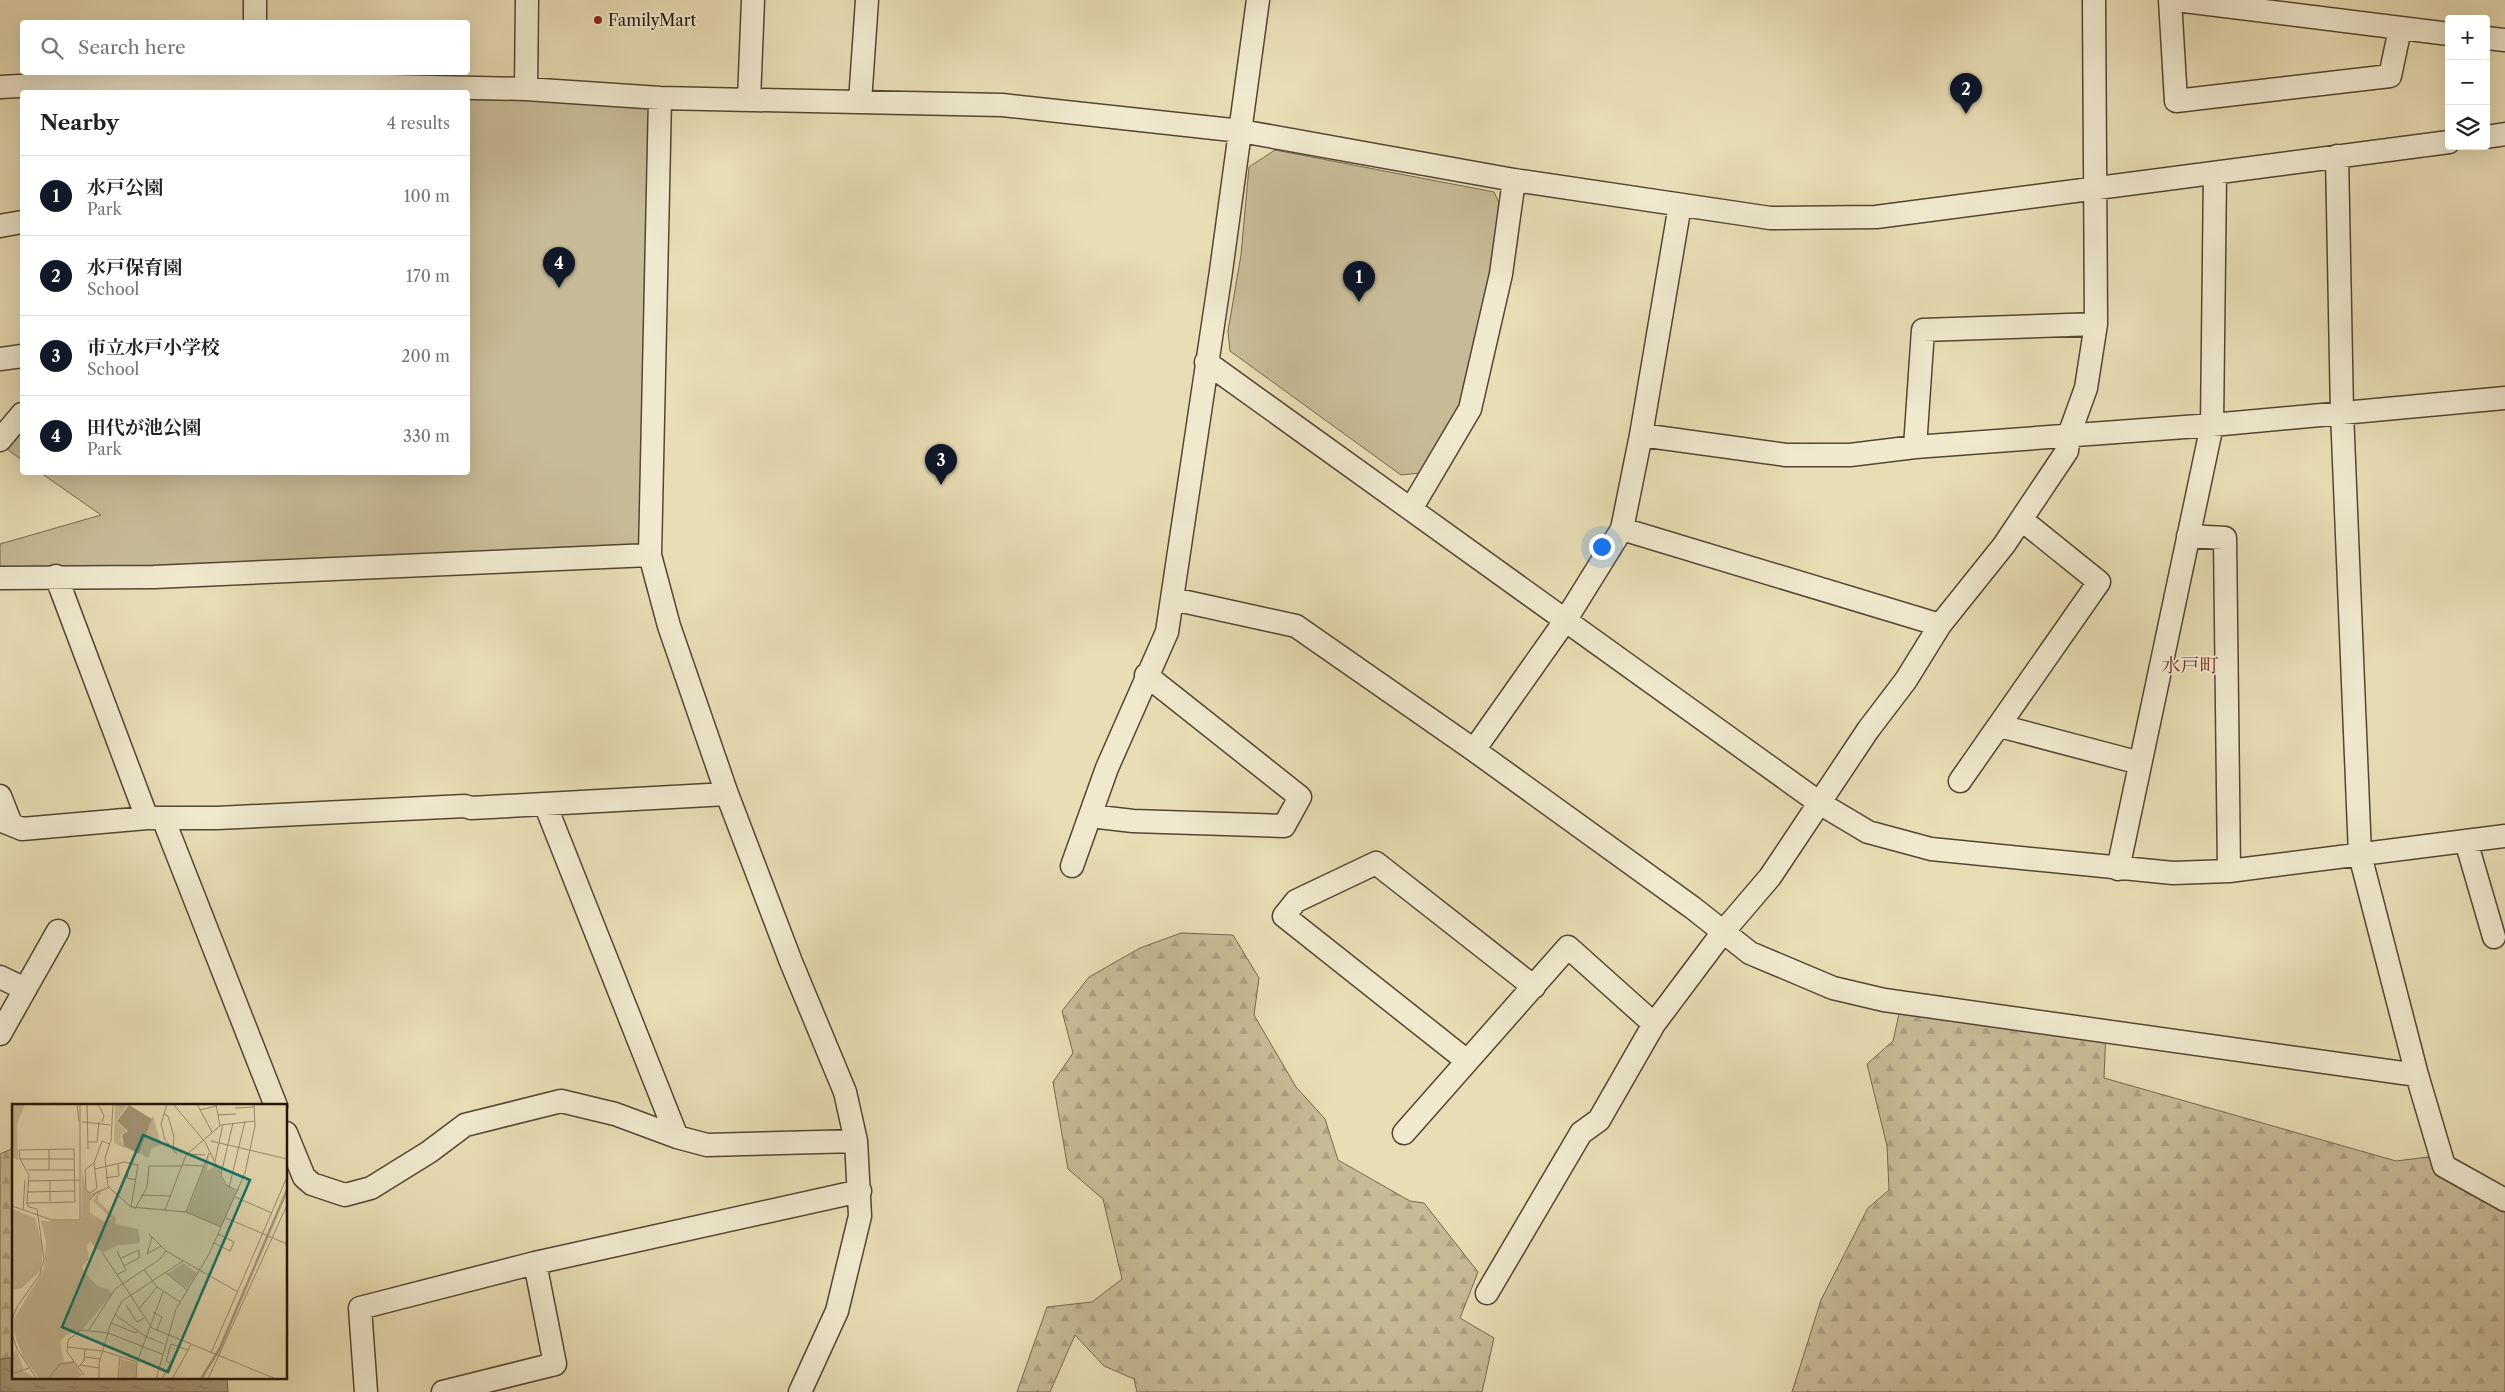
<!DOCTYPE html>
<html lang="en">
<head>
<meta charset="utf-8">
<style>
	body { margin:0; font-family:"Libre Caslon Text","Noto Serif JP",serif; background:#f6f6f6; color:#202124 }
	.controls { position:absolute; right:15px; top:15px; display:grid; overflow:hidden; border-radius:5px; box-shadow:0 5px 20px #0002 }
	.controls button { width:45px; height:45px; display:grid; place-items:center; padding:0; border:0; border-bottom:1px solid #e0e0e0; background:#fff; color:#202124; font:25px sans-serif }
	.you { position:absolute; left:1601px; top:546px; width:18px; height:18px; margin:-12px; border:4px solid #fff; border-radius:50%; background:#1a73e8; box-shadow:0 0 0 8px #1a73e833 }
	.badge { display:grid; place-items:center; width:32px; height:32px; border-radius:50%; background:#111827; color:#fff; font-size:16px; font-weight:700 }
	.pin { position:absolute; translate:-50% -41px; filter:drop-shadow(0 1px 2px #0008) }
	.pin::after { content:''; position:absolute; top:26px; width:18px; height:15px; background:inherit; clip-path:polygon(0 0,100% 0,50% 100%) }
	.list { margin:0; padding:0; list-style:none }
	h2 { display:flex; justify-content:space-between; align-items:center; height:65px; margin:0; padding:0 20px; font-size:21px }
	h2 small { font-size:16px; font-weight:400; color:#757577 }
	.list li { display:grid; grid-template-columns:32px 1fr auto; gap:15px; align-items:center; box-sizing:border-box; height:80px; padding:0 20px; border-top:1px solid #e0e0e0 }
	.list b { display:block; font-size:19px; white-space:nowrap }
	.list p { margin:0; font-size:16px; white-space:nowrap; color:#757577 }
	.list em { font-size:16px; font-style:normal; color:#757577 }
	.icon { flex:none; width:28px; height:28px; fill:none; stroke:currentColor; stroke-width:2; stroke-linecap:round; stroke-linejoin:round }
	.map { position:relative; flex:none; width:2505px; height:1392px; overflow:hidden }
	.search { position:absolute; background:#fff; box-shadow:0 5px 20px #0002; left:20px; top:20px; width:450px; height:55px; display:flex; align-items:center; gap:12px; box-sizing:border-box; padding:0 18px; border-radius:5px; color:#757577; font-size:19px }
	.panel { position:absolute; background:#fff; box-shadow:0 5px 20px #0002; left:20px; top:90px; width:450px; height:385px; border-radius:5px }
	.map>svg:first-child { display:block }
	.green { fill:#c7bb97; stroke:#766850 }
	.forest { fill:url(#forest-firs); stroke:#766850 }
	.water { fill:url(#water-ripples); stroke:#71644c }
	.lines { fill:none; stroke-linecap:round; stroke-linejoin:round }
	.minor-casing { stroke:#554633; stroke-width:25 }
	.minor { stroke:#f0e9ce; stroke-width:22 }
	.poi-dot { fill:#8f2418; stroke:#f0e9ce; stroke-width:2 }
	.labels { text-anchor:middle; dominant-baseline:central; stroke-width:4; stroke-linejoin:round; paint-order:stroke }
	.poi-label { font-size:16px; fill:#241408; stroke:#f0e9ce; text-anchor:start }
	.quarter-label { font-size:19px; fill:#7a1f14; stroke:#f0e9ce }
	.inset-river { fill:none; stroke:#a5997a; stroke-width:2.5 }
	.inset-road { fill:none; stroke:#9a8d6f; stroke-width:1 }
	.view { fill:#0f766e; fill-opacity:0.15; stroke:#0f766e; stroke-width:2.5 }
	.inset-edge { fill:none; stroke:#241408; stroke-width:2.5 }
</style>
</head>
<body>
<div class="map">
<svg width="2505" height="1392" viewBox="0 0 2505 1392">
	<defs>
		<pattern id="forest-firs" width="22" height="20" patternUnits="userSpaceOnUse" patternTransform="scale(1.25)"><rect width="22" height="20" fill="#c7bb97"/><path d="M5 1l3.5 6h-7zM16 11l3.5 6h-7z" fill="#aba081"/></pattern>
		<pattern id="water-ripples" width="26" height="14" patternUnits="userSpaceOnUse" patternTransform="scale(1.25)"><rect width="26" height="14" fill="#a5997a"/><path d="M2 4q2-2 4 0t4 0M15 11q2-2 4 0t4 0" fill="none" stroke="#867c62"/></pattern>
	</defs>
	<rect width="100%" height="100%" fill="#e8ddb4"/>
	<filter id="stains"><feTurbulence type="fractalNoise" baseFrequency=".004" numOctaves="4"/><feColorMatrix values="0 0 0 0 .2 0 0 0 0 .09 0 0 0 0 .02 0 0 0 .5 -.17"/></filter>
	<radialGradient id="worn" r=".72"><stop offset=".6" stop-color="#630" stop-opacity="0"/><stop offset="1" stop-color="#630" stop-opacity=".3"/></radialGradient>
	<path class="green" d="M 468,99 L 653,104 L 645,550 L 0,571 L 0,544 L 101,515 L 41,473 L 468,472 Z
		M 1275,150 L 1494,192 L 1501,207 L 1492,273 L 1462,405 L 1421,473 L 1401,475 L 1230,351 L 1228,331 L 1241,255 L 1249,167 Z
		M 22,432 L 22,460 L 7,449 Z"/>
	<path class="forest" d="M 1181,933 L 1233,935 L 1259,978 L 1254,1015 L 1296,1087 L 1325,1119 L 1338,1160 L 1410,1201 L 1424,1203 L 1478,1272 L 1460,1318 L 1494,1338 L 1482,1392 L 1137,1392 L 1134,1379 L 1104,1366 L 1075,1335 L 1050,1392 L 1017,1392 L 1047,1307 L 1092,1302 L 1122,1279 L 1103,1199 L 1068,1169 L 1053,1082 L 1073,1053 L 1062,1011 L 1089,977 L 1140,948 Z
		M 1903,996 L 2106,1031 L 2104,1078 L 2396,1161 L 2444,1155 L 2505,1195 L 2505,1392 L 1792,1392 L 1821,1300 L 1868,1208 L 1889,1190 L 1887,1146 L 1867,1064 L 1893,1041 Z
		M 14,1148 L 14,1378 L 0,1381 L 0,1154 Z"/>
	<path class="water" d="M 14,1358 L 14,1378 L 227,1378 L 228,1392 L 0,1392 L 0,1359 Z"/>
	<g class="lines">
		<defs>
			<path id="minor" d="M 2170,0 L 2176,101 L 2390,76 L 2400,29
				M 2176,0 L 2449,34
				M 255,22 L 255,0
				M 2486,38 L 2505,40
				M 0,87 L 119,81 L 180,86 L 254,83 L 526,89 L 660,98 L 1002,105 L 1241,131 L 1514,180 L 1770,218 L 1876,217 L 2449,142
				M 526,89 L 527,0
				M 660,98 L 650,555 L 669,626 L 727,794 L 791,962 L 845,1092 L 856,1141 L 860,1216 L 837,1311 L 800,1392
				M 749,100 L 753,0
				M 860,102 L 867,0
				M 2486,137 L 2505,134
				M 2337,156 L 2342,412 L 2360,855 L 2417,1075 L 2444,1166 L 2505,1200
				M 0,226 L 22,222
				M 0,359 L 22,356
				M 1206,362 L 1821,804 L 1868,832 L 1931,849 L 2173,873 L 2229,871 L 2505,836
				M 1641,435 L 1786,455 L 1850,455 L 1915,447 L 2212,425 L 2505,398
				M 0,440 L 22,414
				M 1915,447 L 1923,330 L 2096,324
				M 1411,509 L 1470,409 L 1501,274 L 1514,180
				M 1622,529 L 1940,625
				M 2188,536 L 2225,538 L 2229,871
				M 56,576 L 147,818
				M 0,578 L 154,577 L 650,555
				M 1173,599 L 1296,626 L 1474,750 L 1693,908 L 1750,953 L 1833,988 L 1884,1000 L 2417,1075
				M 2000,726 L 2140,763
				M 1474,750 L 1565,621 L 1622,529 L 1641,435 L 1680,205
				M 1960,781 L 2099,582 L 2022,520
				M 0,796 L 11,824
				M 545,804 L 677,1137
				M 1090,816 L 1133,821 L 1284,826 L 1300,797 L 1146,675
				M 163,818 L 276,1106
				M 0,820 L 22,829 L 147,818 L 217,818 L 465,806 L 471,808 L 727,794
				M 2466,841 L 2494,937
				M 1072,866 L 1107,768 L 1167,632 L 1221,271 L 1258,0
				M 2118,869 L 2212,425 L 2215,174
				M 0,977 L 25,989
				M 0,1034 L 58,931
				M 1467,1061 L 1284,916 L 1296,901 L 1376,863 L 1534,987
				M 286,1133 L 304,1177 L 312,1184 L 345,1195 L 371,1188 L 429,1152 L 465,1125 L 561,1101 L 615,1114 L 677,1137 L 707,1145 L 856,1141
				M 1404,1133 L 1568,947 L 1654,1024
				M 1487,1293 L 1581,1133 L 1599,1120 L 1654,1024 L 1723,932 L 1770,877 L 1868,730 L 1906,680 L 1940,625 L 2004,545 L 2067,451 L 2069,435 L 2086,388 L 2096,324 L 2094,0
				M 366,1392 L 360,1308 L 535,1263 L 860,1191
				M 443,1392 L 555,1364 L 535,1263"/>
		</defs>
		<use href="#minor" class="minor-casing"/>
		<use href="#minor" class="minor"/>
	</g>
	<circle class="poi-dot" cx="598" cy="20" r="5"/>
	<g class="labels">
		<g class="poi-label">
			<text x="608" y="20">FamilyMart</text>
		</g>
		<g class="quarter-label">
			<text x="2190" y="665">水戸町</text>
		</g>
	</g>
	<g transform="translate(12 1104)">
		<rect width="275" height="275" fill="#e8ddb4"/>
		<path d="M 197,50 L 195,67 L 203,62 L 213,81 L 225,88 L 209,123 L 175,108 ZM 171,159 L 185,169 L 175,184 L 155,170 ZM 109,255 L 124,259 L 124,275 L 107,275 Z" fill="#c7bb97"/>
		<path d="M 0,0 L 13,0 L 5,20 L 6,56 L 0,53 ZM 103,0 L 116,0 L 104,17 L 115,27 L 109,31 L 109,37 L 115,45 L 102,39 ZM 141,11 L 149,41 L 140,44 L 136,54 L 128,49 ZM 70,66 L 74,87 L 79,90 L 91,84 L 78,95 L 78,109 L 93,118 L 100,115 L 81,97 L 86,89 L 91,86 L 86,92 L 86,97 L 104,114 L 103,120 L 126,125 L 128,136 L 126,140 L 106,141 L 92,148 L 83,145 L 79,137 L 75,141 L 77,155 L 70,163 L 72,167 L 85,182 L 96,185 L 100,190 L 70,226 L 54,231 L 48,238 L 52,258 L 61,257 L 70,271 L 64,275 L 28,275 L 11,253 L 2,229 L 2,215 L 32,165 L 34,137 L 29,117 L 69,117 ZM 0,105 L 23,114 L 31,144 L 29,166 L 10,184 L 0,186 ZM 5,247 L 12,267 L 24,275 L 0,275 L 0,248 Z" fill="#c7bb97"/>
		<path d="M 117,1 L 140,15 L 127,50 L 112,42 L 110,31 L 116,27 L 105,17 Z" fill="#a5997a"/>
		<path class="inset-river" d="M 189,275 L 208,244 L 275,86"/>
		<path class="inset-road" d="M 65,0 L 67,18M 75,0 L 76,45M 86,0 L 92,12 L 90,18M 101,0 L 99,36 L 93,54 L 96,82 L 100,86 L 119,103 L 174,108 L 209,123M 155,0 L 149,20 L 153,36 L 165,50M 161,0 L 193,38 L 214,81 L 226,87M 185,0 L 200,28M 204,0 L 208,22M 223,4 L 242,3M 188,6 L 204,2M 152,10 L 156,12 L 162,33 L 161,46M 206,11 L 224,10M 70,18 L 99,21M 199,37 L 275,55M 76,38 L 85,38 L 87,18M 62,45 L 63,98 L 15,99 L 17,71 L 8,55 L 7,46 ZM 174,50 L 193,51M 8,55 L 62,55M 203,57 L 211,20M 118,58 L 115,74 L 124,76M 82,59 L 85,84 L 78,89 L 74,86 L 73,66 L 82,59 L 90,37 L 98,40M 171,61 L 192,62M 83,65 L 112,58 L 126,61 L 119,103M 16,66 L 62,66M 37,66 L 37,45M 209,70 L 221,19M 94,74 L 107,72 L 106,60M 16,77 L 68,76M 217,84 L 233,17M 15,88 L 63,87M 129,91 L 159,92M 223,93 L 260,109M 78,96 L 84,89 L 97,83M 38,97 L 38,76M 0,102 L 40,116 L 68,116 L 68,0M 123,105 L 135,83 L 137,62 L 170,62M 11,106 L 13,76M 153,106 L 174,51 L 209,21 L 243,17M 174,108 L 197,49M 214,114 L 275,140M 137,130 L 154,147 L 226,188M 140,133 L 135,150 L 149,142M 202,139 L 218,147 L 222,138 L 206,130M 105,147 L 114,166 L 106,170M 90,148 L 140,224 L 264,275M 109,154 L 127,146 L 127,154 L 112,162M 132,165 L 145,183 L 168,198M 153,168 L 175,186M 114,201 L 125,218 L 132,214M 127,205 L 145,183M 141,208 L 150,213 L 145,226M 102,210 L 133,232 L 152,240M 0,216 L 5,203 L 28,170 L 32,155 L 25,105 L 17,103 L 15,99M 99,219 L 124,229 L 126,227M 77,226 L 103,185 L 148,155 L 154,147M 0,230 L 5,245 L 25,275M 55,243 L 91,247 L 125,258M 199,249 L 275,73M 73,253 L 88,255M 158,259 L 154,257 L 159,240 L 176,246M 68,261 L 87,264M 66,263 L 72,257 L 73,245M 0,270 L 17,264M 72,271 L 55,248 L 56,236 L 69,226 L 96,229 L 150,250M 36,275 L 48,260 L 62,258M 87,275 L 87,259 L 99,219 L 110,197 L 171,157M 106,275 L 108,253M 124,275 L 125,258 L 151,188M 144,275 L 164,205 L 197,150 L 233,69 L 243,22 L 242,0M 150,275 L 167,243M 160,275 L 179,241M 196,275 L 275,101"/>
		<path class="view" d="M 131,31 L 238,76 L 156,268 L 50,223 Z"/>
		<rect width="275" height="275" class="inset-edge"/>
	</g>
	<rect width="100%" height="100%" filter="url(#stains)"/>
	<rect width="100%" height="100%" fill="url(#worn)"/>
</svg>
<div class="controls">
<button>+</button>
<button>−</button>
<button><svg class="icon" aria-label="layers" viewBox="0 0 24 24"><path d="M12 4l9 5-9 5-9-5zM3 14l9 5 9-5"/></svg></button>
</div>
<div class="you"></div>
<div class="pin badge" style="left:1359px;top:302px">1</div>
<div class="pin badge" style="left:1966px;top:114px">2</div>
<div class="pin badge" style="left:941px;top:485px">3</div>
<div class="pin badge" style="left:559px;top:288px">4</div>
<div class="search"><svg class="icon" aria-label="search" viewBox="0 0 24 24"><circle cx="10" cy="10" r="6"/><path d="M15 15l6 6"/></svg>Search here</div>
<section class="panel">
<h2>Nearby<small>4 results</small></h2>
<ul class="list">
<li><span class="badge">1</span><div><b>水戸公園</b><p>Park</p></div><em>100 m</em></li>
<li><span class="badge">2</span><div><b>水戸保育園</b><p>School</p></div><em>170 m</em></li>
<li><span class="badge">3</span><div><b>市立水戸小学校</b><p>School</p></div><em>200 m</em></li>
<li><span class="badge">4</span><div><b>田代が池公園</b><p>Park</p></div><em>330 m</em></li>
</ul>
</section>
</div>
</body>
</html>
